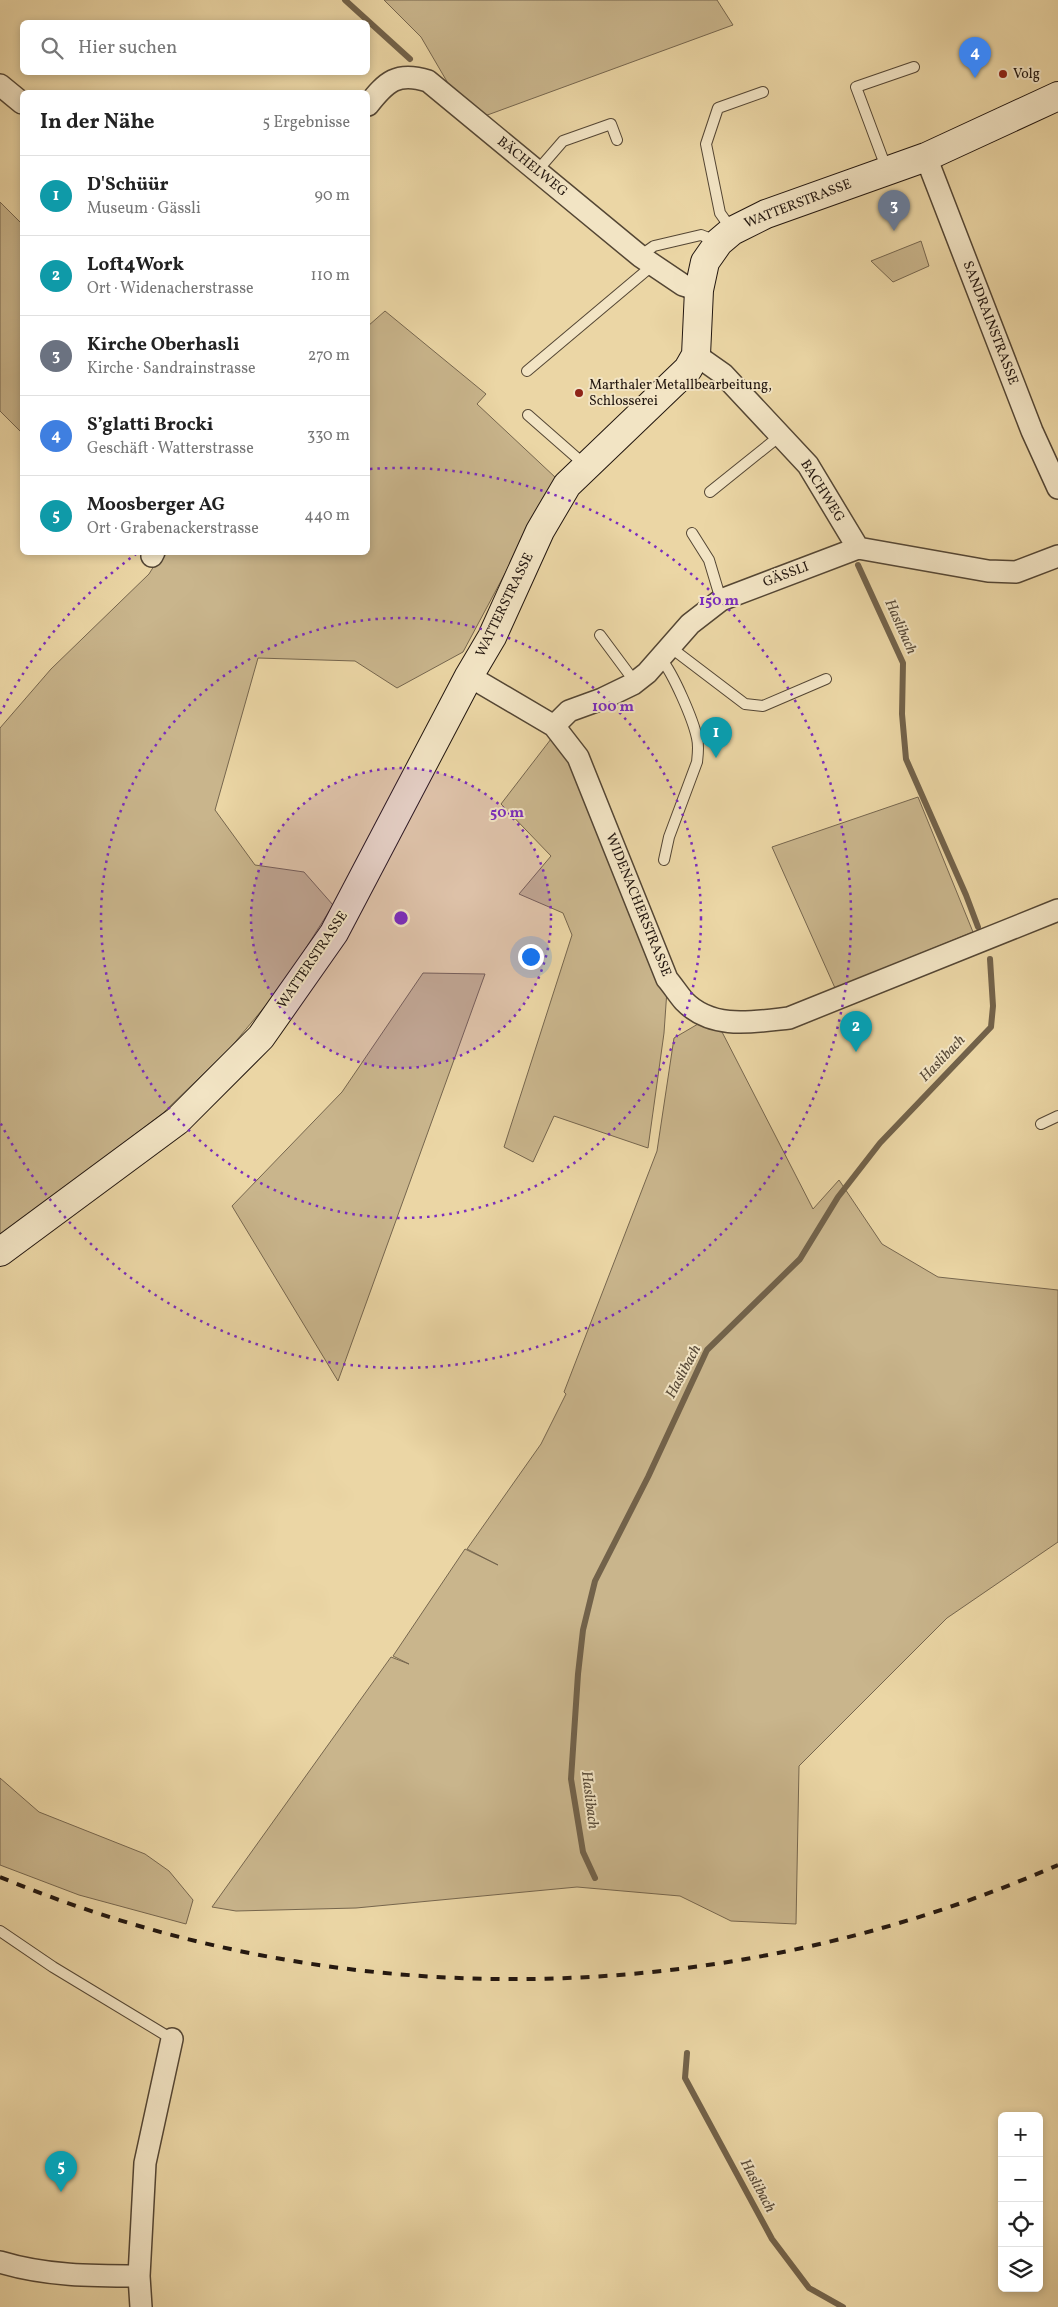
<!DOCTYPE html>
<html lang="de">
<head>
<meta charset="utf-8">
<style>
	body { margin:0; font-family:Vollkorn,serif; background:#f6f6f6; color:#222 }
	.controls { position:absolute; right:15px; bottom:15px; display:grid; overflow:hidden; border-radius:8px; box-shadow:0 2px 8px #0003 }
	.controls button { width:45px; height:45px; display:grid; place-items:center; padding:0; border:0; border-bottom:1px solid #e0e0e0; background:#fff; color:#222; font:25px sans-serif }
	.you { position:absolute; left:530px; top:956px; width:18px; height:18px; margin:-12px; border:4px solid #fff; border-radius:50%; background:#1a73e8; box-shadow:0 0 0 8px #1a73e833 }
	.badge { display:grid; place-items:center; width:32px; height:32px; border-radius:50%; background:#8f2418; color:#fff; font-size:16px; font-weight:700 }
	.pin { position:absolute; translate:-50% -41px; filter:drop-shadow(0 1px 2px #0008) }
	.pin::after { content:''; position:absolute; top:26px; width:18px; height:15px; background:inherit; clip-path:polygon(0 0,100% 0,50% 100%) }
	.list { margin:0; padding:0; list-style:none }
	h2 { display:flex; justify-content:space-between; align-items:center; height:65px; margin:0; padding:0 20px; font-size:21px }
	h2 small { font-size:16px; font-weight:400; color:#767676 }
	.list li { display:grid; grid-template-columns:32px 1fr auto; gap:15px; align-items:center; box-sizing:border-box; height:80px; padding:0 20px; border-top:1px solid #e0e0e0 }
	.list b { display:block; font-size:19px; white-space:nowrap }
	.list p { margin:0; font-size:16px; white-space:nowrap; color:#767676 }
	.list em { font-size:16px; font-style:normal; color:#767676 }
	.icon { flex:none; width:28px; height:28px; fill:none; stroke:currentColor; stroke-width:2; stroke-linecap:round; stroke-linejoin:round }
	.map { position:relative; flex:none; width:1058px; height:2307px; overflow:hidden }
	.search { position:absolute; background:#fff; box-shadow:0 2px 8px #0003; left:20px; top:20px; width:350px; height:55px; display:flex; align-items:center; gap:12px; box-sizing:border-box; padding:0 18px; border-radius:8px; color:#767676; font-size:19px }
	.panel { position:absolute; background:#fff; box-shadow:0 2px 8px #0003; left:20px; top:90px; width:350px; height:465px; border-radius:8px }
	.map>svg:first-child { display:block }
	.green { fill:#c9b58c; stroke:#76664e }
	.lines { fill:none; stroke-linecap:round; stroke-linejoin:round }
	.stream { stroke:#72624a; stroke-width:6 }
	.lane-casing { stroke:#544634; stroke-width:12 }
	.street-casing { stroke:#544634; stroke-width:24 }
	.secondary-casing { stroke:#22160f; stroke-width:30 }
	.lane { stroke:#f2e4c4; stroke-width:10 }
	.street { stroke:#f2e4c4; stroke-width:21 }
	.secondary { stroke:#f2e4c4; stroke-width:28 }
	.rail { stroke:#22160f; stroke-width:4; stroke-dasharray:9 9; stroke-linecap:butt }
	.ring { fill:none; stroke:#7b2cbf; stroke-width:2.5; stroke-dasharray:2.5 5 }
	.poi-dot { fill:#8f2418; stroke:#f2e4c4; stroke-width:2 }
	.labels { text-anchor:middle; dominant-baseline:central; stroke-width:4; stroke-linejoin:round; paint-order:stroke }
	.poi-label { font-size:14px; fill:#22160f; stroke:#f2e4c4; text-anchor:start }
	.street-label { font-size:14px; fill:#22160f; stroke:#f2e4c4 }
	.water-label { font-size:15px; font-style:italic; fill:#574937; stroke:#f2e4c4 }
	.centre { fill:#7b2cbf; stroke:#f2e4c4; stroke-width:2.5 }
	.ring-label { font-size:15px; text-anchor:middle; font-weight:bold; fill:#7b2cbf; stroke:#f2e4c4; stroke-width:4; stroke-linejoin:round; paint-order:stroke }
</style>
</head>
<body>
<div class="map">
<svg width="1058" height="2307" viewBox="0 0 1058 2307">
	<rect width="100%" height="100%" fill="#ebd6a5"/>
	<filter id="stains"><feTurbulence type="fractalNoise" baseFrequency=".004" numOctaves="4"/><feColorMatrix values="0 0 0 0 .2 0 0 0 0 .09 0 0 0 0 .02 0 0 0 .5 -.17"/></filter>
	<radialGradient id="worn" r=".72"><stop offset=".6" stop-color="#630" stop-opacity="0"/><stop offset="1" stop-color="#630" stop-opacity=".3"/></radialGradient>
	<path class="green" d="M 384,0 L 717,0 L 733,25 L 482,117 L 456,97 L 421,37 Z
		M 0,202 L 22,224 L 22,433 L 0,411 Z
		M 921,241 L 929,266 L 893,282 L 871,261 Z
		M 385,311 L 486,394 L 477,404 L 556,478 L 463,652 L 397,688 L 355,661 L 258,658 L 215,810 L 255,865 L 304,872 L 333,905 L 282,986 L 231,1047 L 163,1113 L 0,1237 L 0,728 L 51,669 L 149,574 L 162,553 L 368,552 L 368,326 Z
		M 551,739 L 573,764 L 667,990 L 664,1033 L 648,1148 L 554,1116 L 533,1162 L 504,1147 L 572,935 L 563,913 L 519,894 L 551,856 L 501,804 Z
		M 918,797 L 973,932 L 835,988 L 772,847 Z
		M 423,973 L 485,974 L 338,1381 L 232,1206 L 342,1092 Z
		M 698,1024 L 721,1030 L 813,1209 L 839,1180 L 882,1244 L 938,1277 L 1058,1290 L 1058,1542 L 947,1618 L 799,1766 L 796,1924 L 731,1921 L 680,1896 L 577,1887 L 356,1908 L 236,1911 L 212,1907 L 391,1657 L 409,1664 L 393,1656 L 465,1549 L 498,1565 L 467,1549 L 541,1444 L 566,1394 L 564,1392 L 657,1151 L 674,1038 Z
		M 0,1778 L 39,1812 L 145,1854 L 169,1871 L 193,1900 L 186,1924 L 79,1895 L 0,1865 Z"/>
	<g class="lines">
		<path class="stream" d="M 345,0 L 410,59
			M 858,565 L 903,663 L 902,714 L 906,759 L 966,895 L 978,927
			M 595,1878 L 583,1852 L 571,1779 L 578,1674 L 583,1630 L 595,1581 L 648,1477 L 707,1350 L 800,1259 L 838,1197 L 880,1143 L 991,1027 L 993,1006 L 990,959
			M 687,2053 L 685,2078 L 772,2239 L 809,2288 L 843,2307"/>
		<defs>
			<path id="lane" d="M 887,170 L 856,87 L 914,67
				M 537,171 L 563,141 L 611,124 L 617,140
				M 732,230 L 720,213 L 706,144 L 718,108 L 763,92
				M 640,256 L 654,246 L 701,235 L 719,242
				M 527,371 L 653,265
				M 528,415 L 585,465
				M 710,492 L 781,435
				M 692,533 L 709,560 L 721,600
				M 600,635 L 629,674 L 633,684
				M 670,647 L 745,704 L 763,706 L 826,679
				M 661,659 C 673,673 693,719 697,738 C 699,746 698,753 697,762 L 669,837 L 664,860
				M 1041,1124 L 1058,1116
				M 0,1931 L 53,1967 L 172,2039"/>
			<path id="street" d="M 0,85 L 22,103
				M 368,105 C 386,82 397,71 428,81 L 640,256 L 683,285 L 699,290
				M 926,157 L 1032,431 L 1058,488
				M 696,355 L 723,374 L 808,465 L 858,548
				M 152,556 L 154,552
				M 469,676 L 554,726 L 578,757 L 667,979 C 673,986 678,994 684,1001 C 712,1030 753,1022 789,1018 L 1058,910
				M 554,726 L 569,711 L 602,699 L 633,684 L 647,673 L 690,624 L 721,600 L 858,548 L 988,571 L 1016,572 L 1058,556
				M 0,2262 C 46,2276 92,2276 139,2276
				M 141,2307 L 139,2276 L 145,2163 L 172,2039"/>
			<path id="secondary" d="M 0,1252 L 177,1121 L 261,1037 L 334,933 L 469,676 L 492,637 L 540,531 L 567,485 L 688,369 L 696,355 L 699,290 L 705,262 L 719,242 L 732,231 L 766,214 L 926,157 L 1058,96"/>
		</defs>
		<use href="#lane" class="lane-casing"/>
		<use href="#street" class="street-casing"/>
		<use href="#secondary" class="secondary-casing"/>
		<use href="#lane" class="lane"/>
		<use href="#street" class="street"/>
		<use href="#secondary" class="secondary"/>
		<path class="rail" d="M 0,1877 C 339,2018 722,2012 1058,1865"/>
	</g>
	<circle cx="401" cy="918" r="150" fill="#7b2cbf" fill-opacity=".12"/>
	<g class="ring">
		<circle cx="401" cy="918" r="150"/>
		<circle cx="401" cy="918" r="300"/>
		<path d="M0 714A450 450 0 0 1 136 554M370 469A450 450 0 1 1 0 1122"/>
	</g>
	<g class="poi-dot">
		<circle cx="1003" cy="74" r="5"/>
		<circle cx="579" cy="393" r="5"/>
	</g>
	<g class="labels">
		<g class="poi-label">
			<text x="1013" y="74">Volg</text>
			<text x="589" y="385">Marthaler Metallbearbeitung,<tspan x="589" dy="16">Schlosserei</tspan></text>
		</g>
		<g class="street-label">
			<text transform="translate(532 167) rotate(39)">BÄCHELWEG</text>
			<text transform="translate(798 204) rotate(-21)">WATTERSTRASSE</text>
			<text transform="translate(990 323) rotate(69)">SANDRAINSTRASSE</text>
			<text transform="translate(822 491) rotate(58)">BACHWEG</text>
			<text transform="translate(786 575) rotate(-21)">GÄSSLI</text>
			<text transform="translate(505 605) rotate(-64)">WATTERSTRASSE</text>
			<text transform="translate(638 905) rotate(68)">WIDENACHERSTRASSE</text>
			<text transform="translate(313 960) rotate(-56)">WATTERSTRASSE</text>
		</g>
		<g class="water-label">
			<text transform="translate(900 627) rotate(66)">Haslibach</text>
			<text transform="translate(943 1059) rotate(-46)">Haslibach</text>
			<text transform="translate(684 1372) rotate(-62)">Haslibach</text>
			<text transform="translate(589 1800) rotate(83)">Haslibach</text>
			<text transform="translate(757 2186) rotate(62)">Haslibach</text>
		</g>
	</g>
	<circle cx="401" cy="918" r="8" class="centre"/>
	<g class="ring-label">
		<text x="719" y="605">150 m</text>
		<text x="613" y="711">100 m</text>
		<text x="507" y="817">50 m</text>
	</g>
	<rect width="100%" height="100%" filter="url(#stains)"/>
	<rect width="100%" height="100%" fill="url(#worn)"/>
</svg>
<div class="controls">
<button>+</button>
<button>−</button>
<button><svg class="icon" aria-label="locate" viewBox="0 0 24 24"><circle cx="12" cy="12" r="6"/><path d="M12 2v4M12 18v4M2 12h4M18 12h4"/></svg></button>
<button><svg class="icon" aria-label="layers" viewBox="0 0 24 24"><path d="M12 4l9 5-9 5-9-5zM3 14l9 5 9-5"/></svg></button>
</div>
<div class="you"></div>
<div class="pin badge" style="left:716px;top:758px;background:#0f9aa8">1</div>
<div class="pin badge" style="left:856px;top:1052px;background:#0f9aa8">2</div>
<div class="pin badge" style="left:894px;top:231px;background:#6b7280">3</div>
<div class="pin badge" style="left:975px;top:78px;background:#3f7fe0">4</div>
<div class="pin badge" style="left:61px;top:2192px;background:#0f9aa8">5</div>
<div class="search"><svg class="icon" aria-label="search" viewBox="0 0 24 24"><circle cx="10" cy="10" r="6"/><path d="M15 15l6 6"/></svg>Hier suchen</div>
<section class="panel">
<h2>In der Nähe<small>5 Ergebnisse</small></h2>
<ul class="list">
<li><span class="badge" style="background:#0f9aa8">1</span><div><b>D'Schüür</b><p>Museum · Gässli</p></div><em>90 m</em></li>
<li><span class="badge" style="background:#0f9aa8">2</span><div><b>Loft4Work</b><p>Ort · Widenacherstrasse</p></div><em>110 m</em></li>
<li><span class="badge" style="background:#6b7280">3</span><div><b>Kirche Oberhasli</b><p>Kirche · Sandrainstrasse</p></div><em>270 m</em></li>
<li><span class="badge" style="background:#3f7fe0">4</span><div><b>S’glatti Brocki</b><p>Geschäft · Watterstrasse</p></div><em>330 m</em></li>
<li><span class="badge" style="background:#0f9aa8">5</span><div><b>Moosberger AG</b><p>Ort · Grabenackerstrasse</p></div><em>440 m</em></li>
</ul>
</section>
</div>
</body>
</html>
